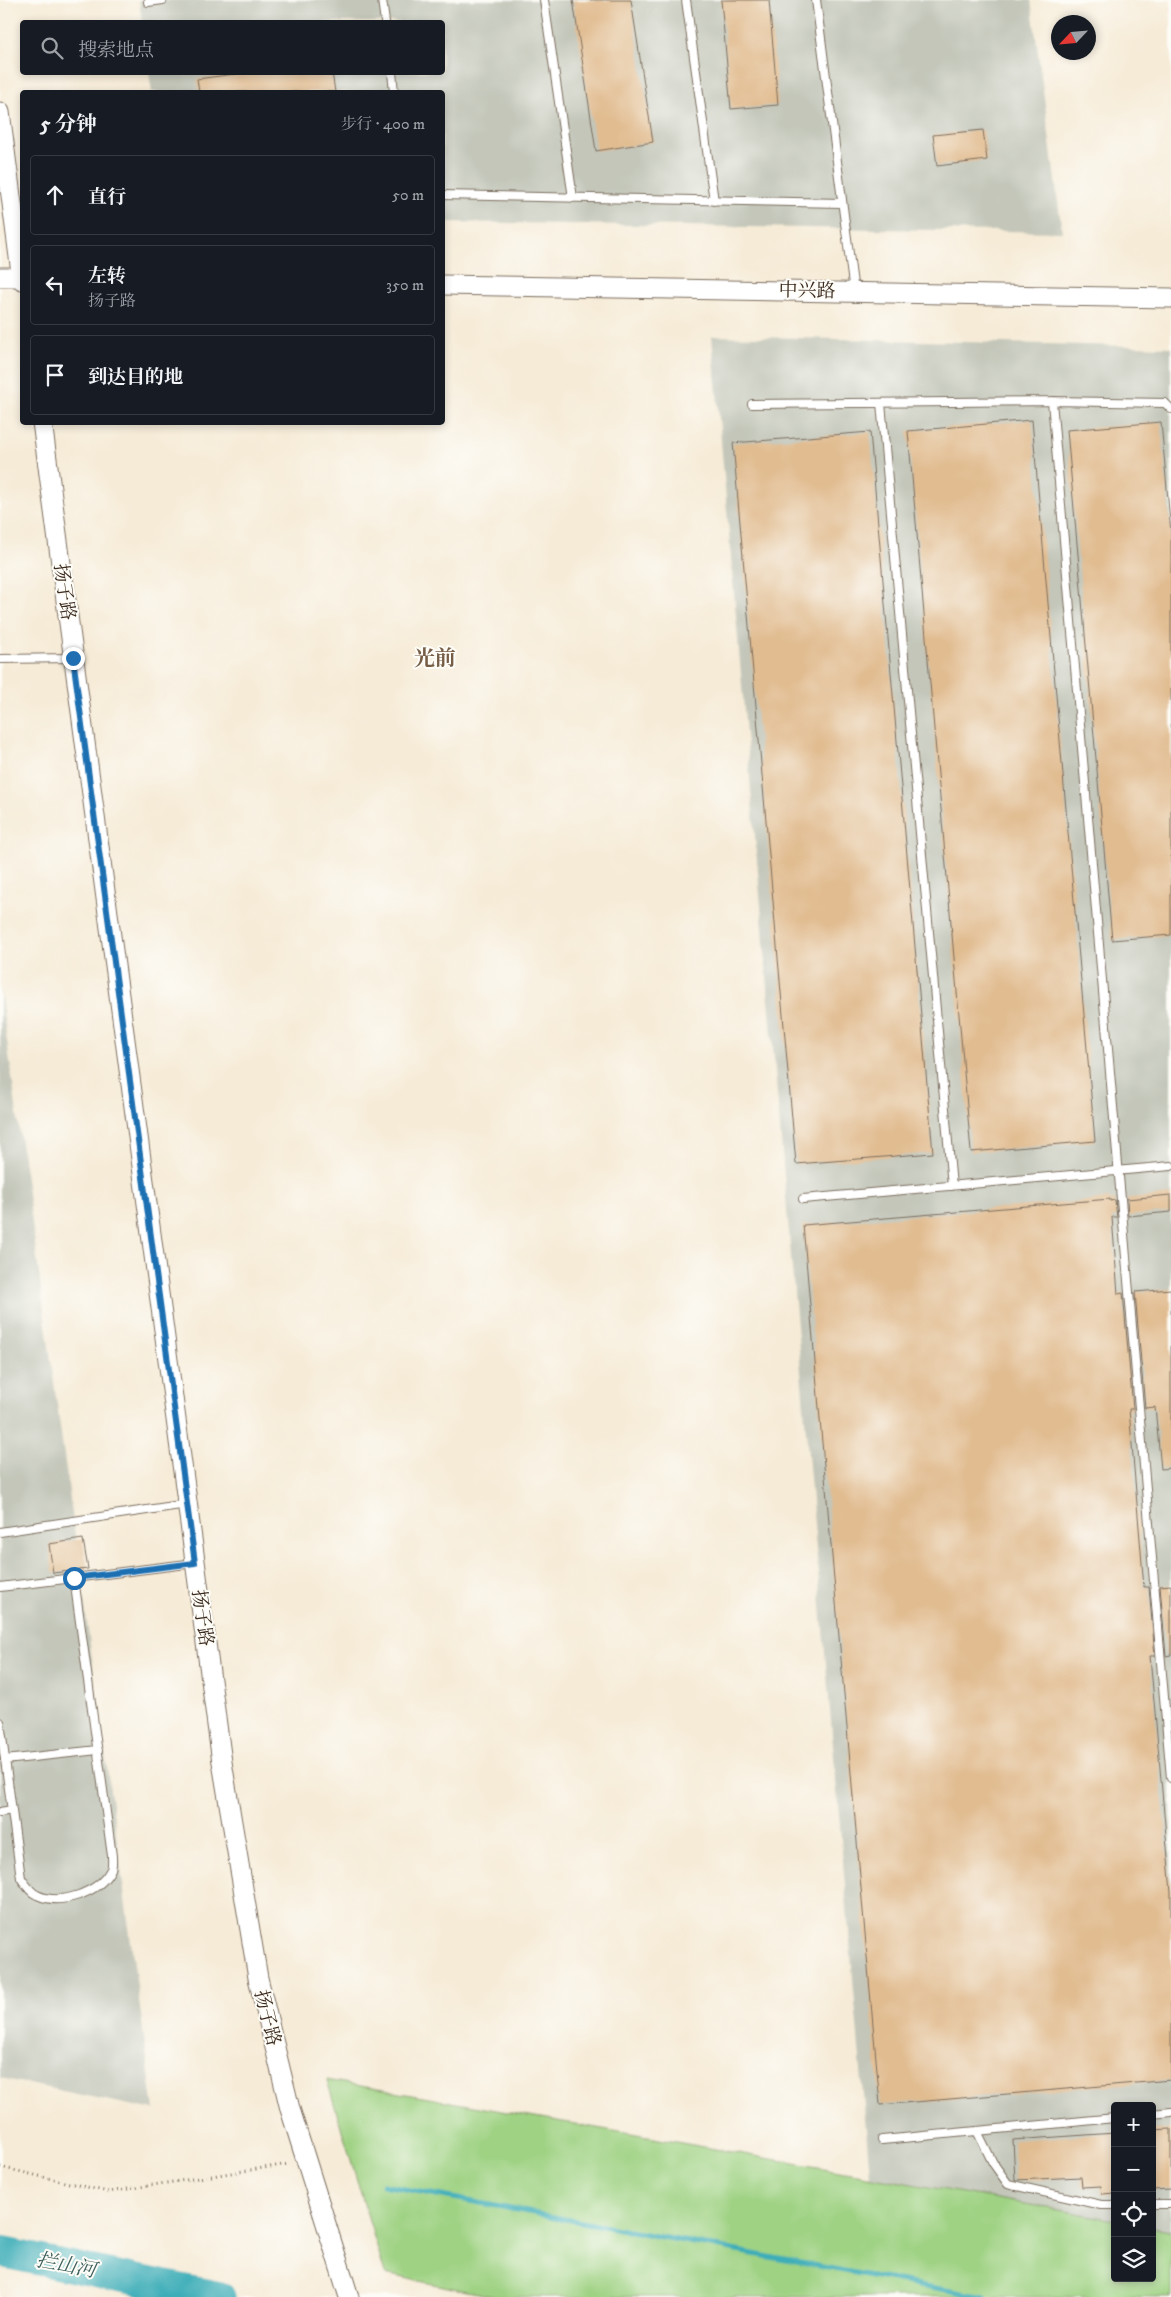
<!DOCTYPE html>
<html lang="zh">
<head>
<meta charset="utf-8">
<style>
	body { margin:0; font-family:"IM FELL DW Pica","Noto Serif SC",serif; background:#20242c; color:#f1f3f6 }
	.controls { position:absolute; right:15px; bottom:15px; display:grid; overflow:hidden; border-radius:5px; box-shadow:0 2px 8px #0003 }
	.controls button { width:45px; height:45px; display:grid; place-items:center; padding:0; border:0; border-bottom:1px solid #363941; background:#171b24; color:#f1f3f6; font:25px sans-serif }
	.compass { position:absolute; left:1051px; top:15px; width:45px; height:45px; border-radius:50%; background:#171b24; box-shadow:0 2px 8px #0003; rotate:244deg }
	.stop { position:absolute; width:15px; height:15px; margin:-11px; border:4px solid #1f6fb2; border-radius:50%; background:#fff }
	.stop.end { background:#1f6fb2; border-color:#fff; box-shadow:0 1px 5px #0008 }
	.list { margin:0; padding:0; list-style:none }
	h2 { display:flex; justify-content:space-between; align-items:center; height:65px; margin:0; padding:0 20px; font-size:21px }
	h2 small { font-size:16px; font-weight:400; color:#9ea1a6 }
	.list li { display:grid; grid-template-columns:32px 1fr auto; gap:15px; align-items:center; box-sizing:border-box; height:80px; margin:0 10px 10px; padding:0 10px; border:1px solid #363941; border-radius:5px }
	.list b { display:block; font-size:19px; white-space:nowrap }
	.list p { margin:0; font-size:16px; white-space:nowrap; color:#9ea1a6 }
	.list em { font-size:16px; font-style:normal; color:#9ea1a6 }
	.icon { flex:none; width:28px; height:28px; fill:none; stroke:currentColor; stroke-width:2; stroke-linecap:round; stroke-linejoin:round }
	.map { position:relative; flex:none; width:1171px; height:2297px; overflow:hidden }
	.search { position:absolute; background:#171b24; box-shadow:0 2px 8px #0003; left:20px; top:20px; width:425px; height:55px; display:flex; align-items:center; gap:12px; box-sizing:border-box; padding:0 18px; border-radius:5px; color:#9ea1a6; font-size:19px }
	.panel { position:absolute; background:#171b24; box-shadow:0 2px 8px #0003; left:20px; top:90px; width:425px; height:335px; border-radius:5px }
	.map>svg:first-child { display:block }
	.industrial { fill:#c3c6b9 }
	.green { fill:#9fd283; stroke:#6d7e50 }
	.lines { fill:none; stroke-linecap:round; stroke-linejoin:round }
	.stream { stroke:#3dadb8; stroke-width:5 }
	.river { stroke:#3dadb8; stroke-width:31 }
	.building { fill:#e1bc90 }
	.service-casing { stroke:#7c6e5f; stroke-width:10 }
	.tertiary-casing { stroke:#7c6e5f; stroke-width:21 }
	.path { stroke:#7c6e5f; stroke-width:3; stroke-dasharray:1 4; stroke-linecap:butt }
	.service { stroke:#fff; stroke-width:8 }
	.tertiary { stroke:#fff; stroke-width:19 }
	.route { stroke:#1f6fb2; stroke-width:6 }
	.labels { text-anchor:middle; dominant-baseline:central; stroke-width:4; stroke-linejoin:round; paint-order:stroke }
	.street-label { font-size:19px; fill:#3b2a1e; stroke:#fdfcf7 }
	.water-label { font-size:20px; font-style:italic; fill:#3c5e5c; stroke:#fdfcf7 }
	.quarter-label { font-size:21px; font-weight:bold; fill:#755d46; stroke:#fdfcf7 }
</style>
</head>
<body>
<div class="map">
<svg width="1171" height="2297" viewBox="0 0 1171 2297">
	<rect width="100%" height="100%" fill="#fdfcf7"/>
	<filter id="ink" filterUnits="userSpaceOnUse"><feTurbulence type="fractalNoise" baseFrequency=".02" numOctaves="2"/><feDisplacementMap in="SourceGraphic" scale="10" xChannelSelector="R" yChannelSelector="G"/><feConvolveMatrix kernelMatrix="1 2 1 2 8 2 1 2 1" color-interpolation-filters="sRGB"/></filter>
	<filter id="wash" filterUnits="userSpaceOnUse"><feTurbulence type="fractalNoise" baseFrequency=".0096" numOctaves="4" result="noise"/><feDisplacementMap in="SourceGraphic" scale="20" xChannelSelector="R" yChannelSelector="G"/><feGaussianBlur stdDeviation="1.12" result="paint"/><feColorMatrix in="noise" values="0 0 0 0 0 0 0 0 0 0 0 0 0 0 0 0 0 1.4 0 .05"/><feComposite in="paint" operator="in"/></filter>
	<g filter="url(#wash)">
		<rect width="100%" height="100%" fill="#f6ebd7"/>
		<path class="industrial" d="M 139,0 L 1031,0 L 1062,232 L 443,222 L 442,92 L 152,92 L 149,73 L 442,72 L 442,22 L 142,22 Z
			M 712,336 L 1171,347 L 1171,2230 L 1152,2227 L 1152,2106 L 1115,2106 L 1115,2220 L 870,2176 Z
			M 0,990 L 7,1041 L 154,2110 L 0,2078 Z"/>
		<path class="green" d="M 327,2080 L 1115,2220 L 1115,2278 L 1152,2278 L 1152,2227 L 1171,2230 L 1171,2297 L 496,2297 L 385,2274 Z"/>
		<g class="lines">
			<path class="stream" d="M 383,2185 L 984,2297"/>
			<path class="river" d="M 0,2252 L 220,2297"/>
		</g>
		<g id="blocks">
			<path class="building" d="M 573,0 L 631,0 L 653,142 L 596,151 Z
				M 721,0 L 769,0 L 778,105 L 731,109 Z
				M 250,72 L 332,72 L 335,92 L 199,92 L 197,79 Z
				M 983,130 L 987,160 L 937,166 L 933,135 Z
				M 1032,420 L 1095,1141 L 971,1152 L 908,431 Z
				M 1161,422 L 1171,533 L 1171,935 L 1112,940 L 1067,430 Z
				M 870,432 L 933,1153 L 796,1164 L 733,443 Z
				M 1171,1195 L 1171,1212 L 1128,1216 L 1127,1199 Z
				M 1110,1199 L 1110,1201 L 1115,1200 L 1117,1217 L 1112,1217 L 1118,1294 L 1123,1293 L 1133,1409 L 1129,1409 L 1144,1587 L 1149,1587 L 1155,1656 L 1150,1656 L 1171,1892 L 1171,2080 L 880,2105 L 803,1225 Z
				M 1171,1289 L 1171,1468 L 1161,1469 L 1155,1407 L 1145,1408 L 1135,1292 Z
				M 83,1539 L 88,1569 L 53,1573 L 49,1544 Z
				M 1171,1585 L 1171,1655 L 1166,1656 L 1160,1586 Z
				M 1171,2129 L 1171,2189 L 1152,2190 L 1152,2130 Z
				M 1115,2133 L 1115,2193 L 1102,2194 L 1101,2186 L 1082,2187 L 1081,2177 L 1015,2180 L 1013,2140 Z"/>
		</g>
	</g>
	<g filter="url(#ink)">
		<use href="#blocks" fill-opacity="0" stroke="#7c6e5f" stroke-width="1"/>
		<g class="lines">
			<defs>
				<path id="service" d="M 382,0 L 385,22
					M 544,0 L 573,198
					M 686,0 L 714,201
					M 816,0 L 854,292
					M 148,2 L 163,0
					M 392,72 L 394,92
					M 442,195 L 842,203
					M 1052,401 L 1171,1778
					M 881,403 L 952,1186
					M 752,404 L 1052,401 L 1165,403 L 1171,409
					M 0,659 L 73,658
					M 803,1199 L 1171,1166
					M 0,1532 L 187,1504
					M 0,1587 L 195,1563
					M 0,1722 L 21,1878 C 26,1885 30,1892 37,1895 C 60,1906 98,1893 110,1871 C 113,1867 112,1861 112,1856 L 74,1578
					M 5,1760 L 98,1750
					M 0,1812 L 12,1810
					M 1152,2114 L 1171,2112
					M 977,2131 L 993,2163 L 1008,2184 L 1101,2205 L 1115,2205
					M 882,2140 L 1115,2118
					M 1152,2204 L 1171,2204"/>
				<path id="tertiary" d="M 0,112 L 22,280
					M 0,277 L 22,277
					M 442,285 L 1171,298
					M 42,422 L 222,1762 L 258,1978 L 290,2109 L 349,2297"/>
			</defs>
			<use href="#service" class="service-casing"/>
			<use href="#tertiary" class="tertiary-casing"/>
			<path class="path" d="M 0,2167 L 108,2192 L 289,2164"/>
			<use href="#service" class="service"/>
			<use href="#tertiary" class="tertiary"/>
		</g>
	</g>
	<g class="lines" filter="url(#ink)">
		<path class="route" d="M 73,658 L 195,1563 L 74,1578"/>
	</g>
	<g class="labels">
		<g class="street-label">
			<text transform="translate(807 291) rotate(1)">中兴路</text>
			<text transform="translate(64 592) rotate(82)">扬子路</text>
			<text transform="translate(202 1618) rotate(82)">扬子路</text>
			<text transform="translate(267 2018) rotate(76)">扬子路</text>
		</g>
		<g class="water-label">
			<text transform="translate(66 2266) rotate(11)">拦山河</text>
		</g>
		<g class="quarter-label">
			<text x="435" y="659">光前</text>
		</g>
	</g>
</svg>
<div class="controls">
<button>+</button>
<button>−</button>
<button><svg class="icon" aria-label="locate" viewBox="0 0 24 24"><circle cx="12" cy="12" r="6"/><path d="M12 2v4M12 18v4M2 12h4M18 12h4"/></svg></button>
<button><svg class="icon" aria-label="layers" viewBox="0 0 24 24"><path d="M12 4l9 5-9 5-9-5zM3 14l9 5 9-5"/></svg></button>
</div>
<svg class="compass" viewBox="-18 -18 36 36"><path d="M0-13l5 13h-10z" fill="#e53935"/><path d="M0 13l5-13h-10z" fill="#9ea1a6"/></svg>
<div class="stop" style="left:74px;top:1578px"></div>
<div class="stop end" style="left:73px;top:658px"></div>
<div class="search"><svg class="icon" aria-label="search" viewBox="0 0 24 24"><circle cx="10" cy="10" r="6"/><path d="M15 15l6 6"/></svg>搜索地点</div>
<section class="panel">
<h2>5 分钟<small>步行 · 400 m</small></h2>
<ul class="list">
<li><svg class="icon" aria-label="ahead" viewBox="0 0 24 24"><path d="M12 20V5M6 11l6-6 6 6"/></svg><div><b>直行</b></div><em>50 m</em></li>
<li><svg class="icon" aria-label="left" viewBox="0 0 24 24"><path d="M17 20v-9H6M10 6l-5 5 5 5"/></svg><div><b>左转</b><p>扬子路</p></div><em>350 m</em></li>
<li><svg class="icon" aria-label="arrive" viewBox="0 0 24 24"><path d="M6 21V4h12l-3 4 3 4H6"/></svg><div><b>到达目的地</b></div></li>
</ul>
</section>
</div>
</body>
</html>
